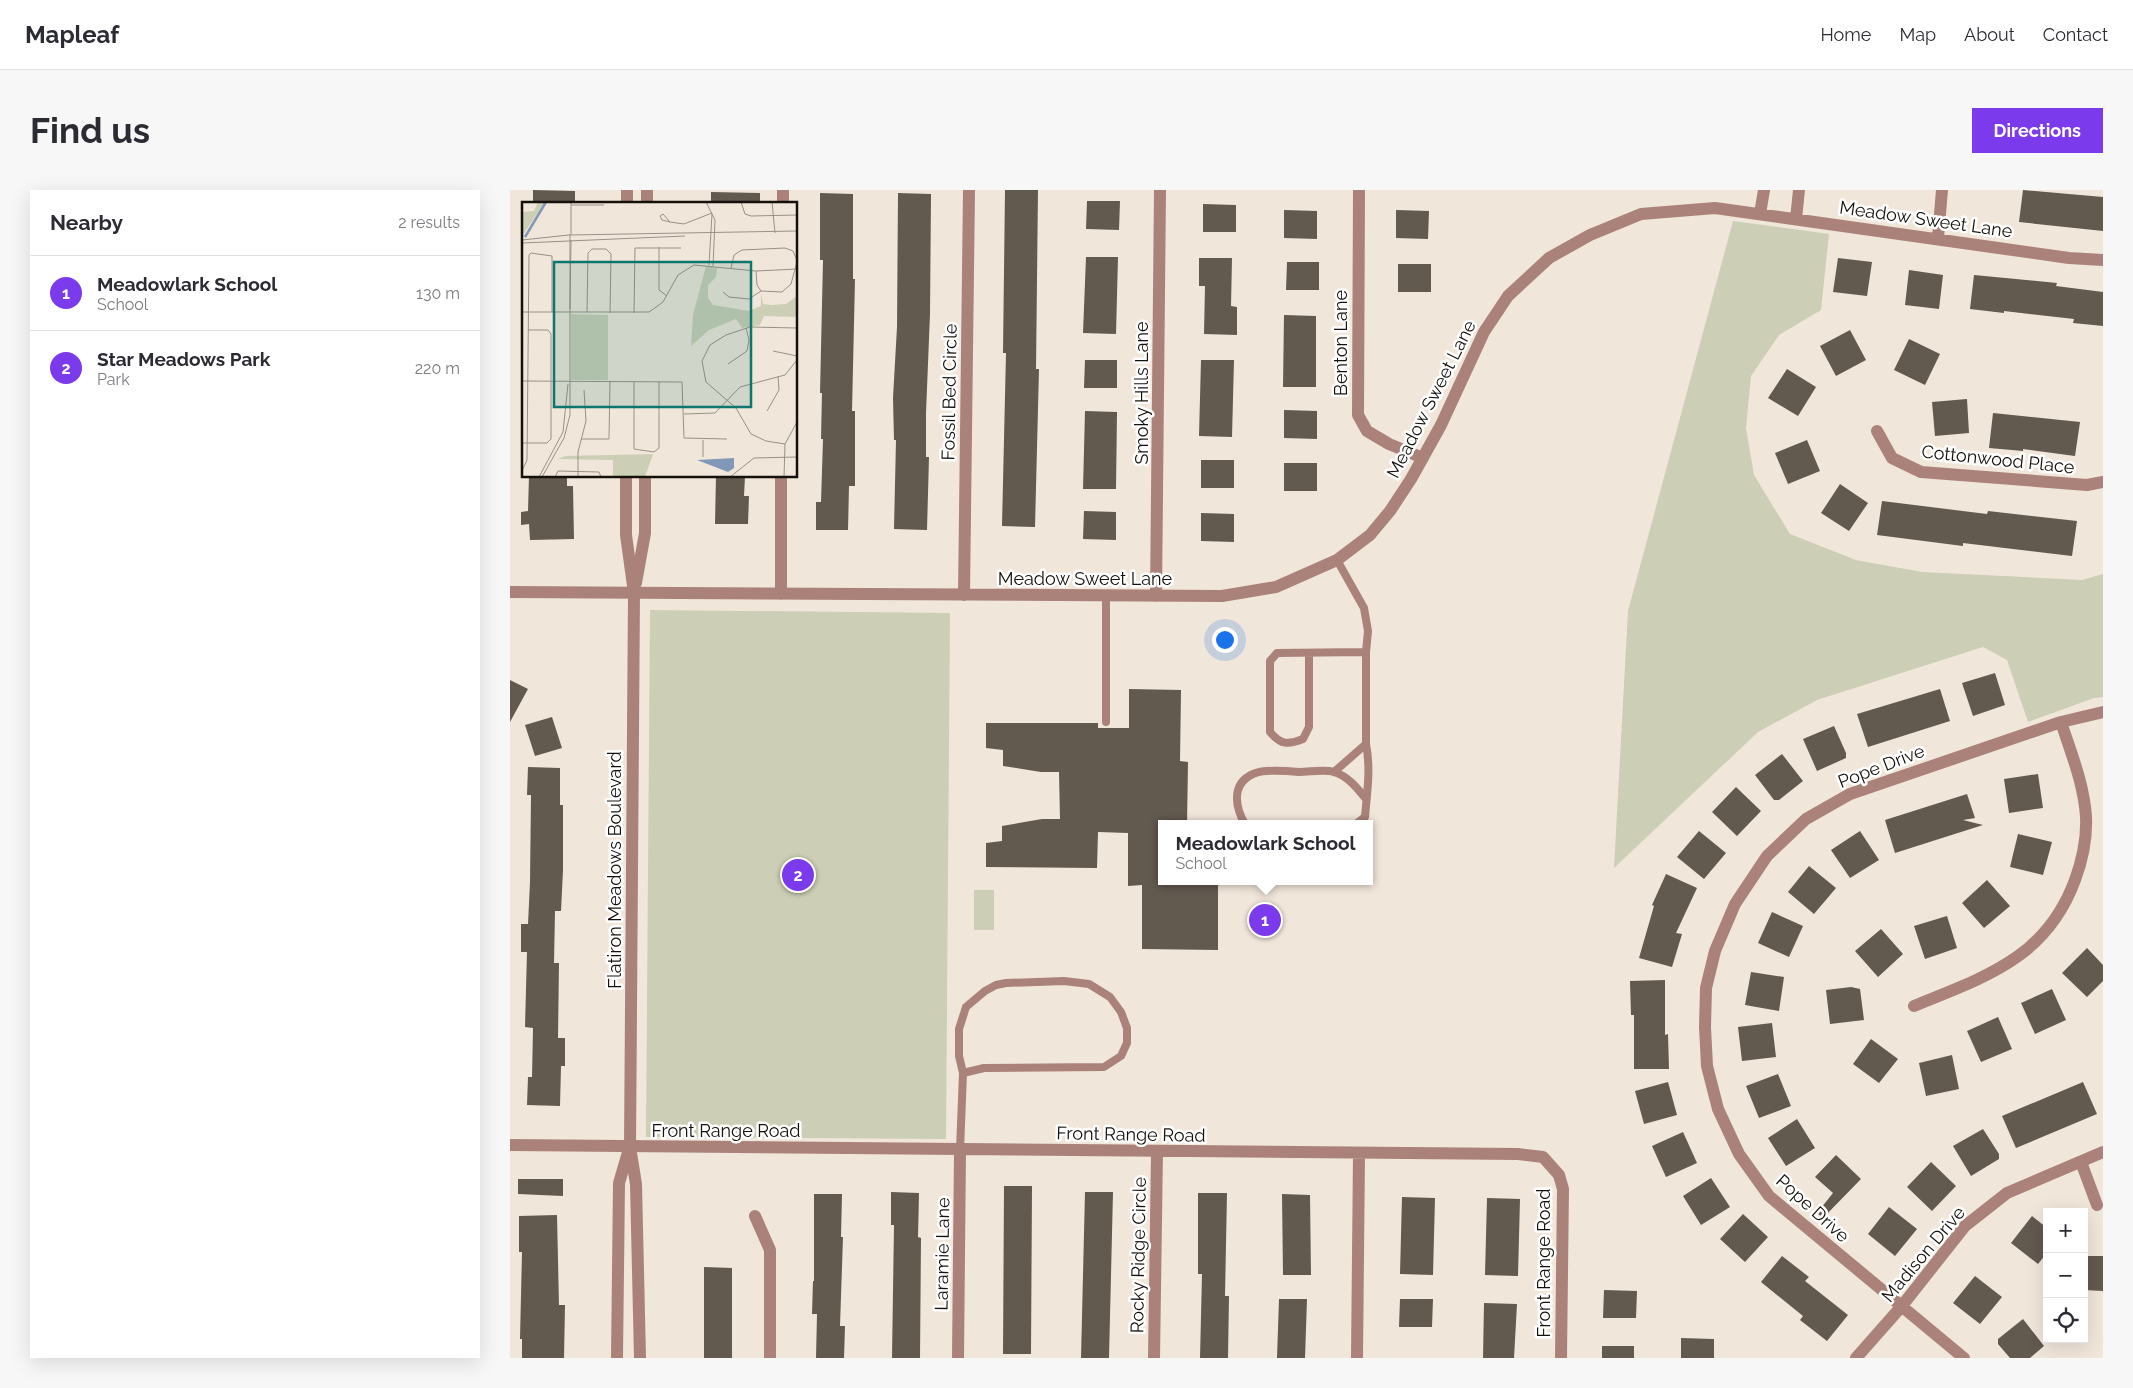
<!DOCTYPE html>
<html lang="en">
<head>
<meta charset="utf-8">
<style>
	body { margin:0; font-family:Raleway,sans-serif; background:#f7f7f7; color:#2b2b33 }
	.controls { position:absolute; right:15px; bottom:15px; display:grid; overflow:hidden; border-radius:0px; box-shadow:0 5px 20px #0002 }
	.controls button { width:45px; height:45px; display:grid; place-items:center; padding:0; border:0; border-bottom:1px solid #e1e1e2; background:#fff; color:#2b2b33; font:25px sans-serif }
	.you { position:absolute; left:714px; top:449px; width:18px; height:18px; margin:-12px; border:4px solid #fff; border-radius:50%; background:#1a73e8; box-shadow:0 0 0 8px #1a73e833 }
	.badge { display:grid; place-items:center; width:32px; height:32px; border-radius:50%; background:#7c3aed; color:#fff; font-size:16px; font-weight:700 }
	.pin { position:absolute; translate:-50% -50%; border:2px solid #fff; box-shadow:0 1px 5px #0006 }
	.popup { position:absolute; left:648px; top:630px; width:215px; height:65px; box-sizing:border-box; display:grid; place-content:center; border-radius:0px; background:#fff; filter:drop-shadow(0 1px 4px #0005); font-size:16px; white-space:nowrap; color:#7c7c81 }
	.popup b { font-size:19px; color:#2b2b33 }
	.popup::after { content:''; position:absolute; left:50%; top:100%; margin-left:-10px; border:10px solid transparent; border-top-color:#fff }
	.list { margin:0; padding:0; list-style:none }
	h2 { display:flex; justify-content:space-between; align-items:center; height:65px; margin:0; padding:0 20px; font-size:21px }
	h2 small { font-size:16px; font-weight:400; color:#7c7c81 }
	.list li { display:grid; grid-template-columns:32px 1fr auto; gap:15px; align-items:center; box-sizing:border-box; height:75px; padding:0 20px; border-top:1px solid #e1e1e2 }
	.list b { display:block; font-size:19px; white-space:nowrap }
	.list p { margin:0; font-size:16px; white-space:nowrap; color:#7c7c81 }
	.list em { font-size:16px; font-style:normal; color:#7c7c81 }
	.icon { flex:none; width:28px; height:28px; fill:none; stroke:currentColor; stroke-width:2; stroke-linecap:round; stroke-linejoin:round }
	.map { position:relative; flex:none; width:1593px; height:1168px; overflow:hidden; border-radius:0px }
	header { display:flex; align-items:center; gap:30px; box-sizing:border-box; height:70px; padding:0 25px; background:#fff; border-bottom:1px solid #e1e1e2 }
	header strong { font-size:24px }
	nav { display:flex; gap:28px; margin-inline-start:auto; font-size:18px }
	.intro { display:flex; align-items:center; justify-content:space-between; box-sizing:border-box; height:120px; padding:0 30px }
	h1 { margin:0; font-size:35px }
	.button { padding:12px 22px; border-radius:0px; background:#7c3aed; color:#fff; font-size:18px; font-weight:700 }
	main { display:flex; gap:30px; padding:0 30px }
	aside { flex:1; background:#fff; border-radius:0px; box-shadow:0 5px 20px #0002 }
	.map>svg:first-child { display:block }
	.green { fill:#ccceb5 }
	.building { fill:#62594f }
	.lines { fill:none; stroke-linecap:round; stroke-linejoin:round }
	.service { stroke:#aa827a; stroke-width:8 }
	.minor { stroke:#aa827a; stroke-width:12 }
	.tertiary { stroke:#aa827a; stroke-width:12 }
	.labels { text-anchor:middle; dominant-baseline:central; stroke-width:5; stroke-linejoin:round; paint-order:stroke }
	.street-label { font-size:18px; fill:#14110d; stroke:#fff }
	.inset-river { fill:none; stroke:#8298b9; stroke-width:2.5 }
	.inset-road { fill:none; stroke:#999188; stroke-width:1 }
	.view { fill:#0f766e; fill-opacity:0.15; stroke:#0f766e; stroke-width:2.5 }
	.inset-edge { fill:none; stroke:#14110d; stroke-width:2.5 }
</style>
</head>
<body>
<header>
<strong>Mapleaf</strong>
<nav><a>Home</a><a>Map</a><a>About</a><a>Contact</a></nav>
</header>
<div class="intro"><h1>Find us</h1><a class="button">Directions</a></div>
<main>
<aside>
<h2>Nearby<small>2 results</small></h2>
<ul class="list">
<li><span class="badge">1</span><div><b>Meadowlark School</b><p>School</p></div><em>130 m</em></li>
<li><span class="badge">2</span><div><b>Star Meadows Park</b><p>Park</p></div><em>220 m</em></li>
</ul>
</aside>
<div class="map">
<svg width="1593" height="1168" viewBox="0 0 1593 1168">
	<rect width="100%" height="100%" fill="#f1e6da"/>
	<path class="green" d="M 1223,31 L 1319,44 L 1311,120 L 1269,145 L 1241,186 L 1236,238 L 1244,285 L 1280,344 L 1346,370 L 1412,382 L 1572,390 L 1593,384 L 1593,507 L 1584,508 L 1518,532 L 1497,470 L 1473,457 L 1307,510 L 1248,542 L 1104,678 L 1118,421 Z
		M 140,420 L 440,423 L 436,949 L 136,947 Z
		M 464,700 L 484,700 L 484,740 L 464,740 Z"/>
	<path class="building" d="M 23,0 L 65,1 L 65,14 L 23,14 Z
		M 495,0 L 528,0 L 526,179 L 529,179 L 525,337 L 492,336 L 496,163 L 493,163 Z
		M 1513,0 L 1593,7 L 1593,41 L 1509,32 Z
		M 201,2 L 250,3 L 250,14 L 201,14 Z
		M 310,3 L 343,4 L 343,89 L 345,89 L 342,221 L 345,221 L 345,296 L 339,296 L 338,340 L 306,340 L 306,312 L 311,312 L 313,249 L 311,249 L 312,203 L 310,203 L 313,70 L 310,70 Z
		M 388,3 L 421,4 L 420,124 L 416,223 L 416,267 L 419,267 L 417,340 L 384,339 L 386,250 L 384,250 L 383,208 L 387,137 Z
		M 577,11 L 610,11 L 609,40 L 576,39 Z
		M 693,14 L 726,15 L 726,42 L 693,42 Z
		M 774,20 L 807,21 L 807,49 L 774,48 Z
		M 886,20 L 919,21 L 918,49 L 886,48 Z
		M 576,67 L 608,67 L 606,144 L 573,143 Z
		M 689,68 L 722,68 L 721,116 L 727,117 L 727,145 L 694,144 L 695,96 L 689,96 Z
		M 1328,68 L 1362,72 L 1357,106 L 1323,102 Z
		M 777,72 L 809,72 L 809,100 L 776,100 Z
		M 888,74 L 921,74 L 921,102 L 888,102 Z
		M 1399,80 L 1433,85 L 1429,119 L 1395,115 Z
		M 1464,85 L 1547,93 L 1546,96 L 1593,102 L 1593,136 L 1563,133 L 1564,129 L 1494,121 L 1494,123 L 1460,119 Z
		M 774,125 L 806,126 L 806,197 L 773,197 Z
		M 1340,140 L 1356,170 L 1326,186 L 1310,156 Z
		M 1399,149 L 1430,164 L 1415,195 L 1384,180 Z
		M 575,170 L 607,170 L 607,198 L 574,198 Z
		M 691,170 L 724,170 L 722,247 L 689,246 Z
		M 1277,179 L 1306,197 L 1288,226 L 1258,208 Z
		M 1457,209 L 1459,243 L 1425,246 L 1422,212 Z
		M 774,220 L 807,221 L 807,249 L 774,248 Z
		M 575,221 L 607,222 L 606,299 L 573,299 Z
		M 1483,223 L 1570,232 L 1565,266 L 1513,259 L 1513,261 L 1479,258 Z
		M 1297,250 L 1310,281 L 1278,294 L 1265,263 Z
		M 691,270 L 724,270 L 724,298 L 691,298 Z
		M 774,273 L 807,273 L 807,301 L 774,301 Z
		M 19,286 L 57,286 L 57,296 L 63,296 L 64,349 L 20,350 L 19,334 L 11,335 L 11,322 L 18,321 Z
		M 206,286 L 235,286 L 234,306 L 239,306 L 238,334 L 205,334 Z
		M 1330,294 L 1358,313 L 1339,341 L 1311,323 Z
		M 1372,311 L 1477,324 L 1478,321 L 1567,331 L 1562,366 L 1453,353 L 1453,356 L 1367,345 Z
		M 574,321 L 606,322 L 606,350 L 573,349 Z
		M 691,323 L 724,324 L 724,352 L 691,351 Z
		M 1485,483 L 1495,515 L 1463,526 L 1452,493 Z
		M 0,490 L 18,499 L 0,532 Z
		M 619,499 L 671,500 L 670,571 L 678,572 L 677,634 L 651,634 L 651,691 L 708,691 L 708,760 L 632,759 L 632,695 L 618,696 L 618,643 L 588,642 L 587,678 L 476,677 L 476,653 L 492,651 L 492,636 L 532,629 L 550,629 L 549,582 L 531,582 L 493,576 L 493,560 L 476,558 L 476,533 L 588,533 L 588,538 L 619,538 Z
		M 1430,499 L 1440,531 L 1358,557 L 1347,524 Z
		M 42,527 L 52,558 L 25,566 L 15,535 Z
		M 1324,536 L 1336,563 L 1336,568 L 1307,581 L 1293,549 Z
		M 1272,564 L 1293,591 L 1269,610 L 1264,610 L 1245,585 Z
		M 18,577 L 50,578 L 50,615 L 53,615 L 53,680 L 51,721 L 45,721 L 44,773 L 49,773 L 48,848 L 55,848 L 55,876 L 51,876 L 50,916 L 17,915 L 18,887 L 22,887 L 23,838 L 15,837 L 17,762 L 11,762 L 11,734 L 18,734 L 20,692 L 21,605 L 17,605 Z
		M 1528,584 L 1533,618 L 1499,623 L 1494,589 Z
		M 1226,597 L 1251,621 L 1227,646 L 1202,622 Z
		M 1457,604 L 1465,628 L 1453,630 L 1473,635 L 1385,663 L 1375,630 Z
		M 1189,641 L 1216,663 L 1194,689 L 1167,667 Z
		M 1350,641 L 1369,670 L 1340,688 L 1321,660 Z
		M 1508,644 L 1542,652 L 1533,685 L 1500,677 Z
		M 1299,676 L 1326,698 L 1304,724 L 1278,702 Z
		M 1156,684 L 1187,698 L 1166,743 L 1172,744 L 1162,777 L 1129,768 L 1144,716 L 1142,715 Z
		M 1477,690 L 1500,716 L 1474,738 L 1452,713 Z
		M 1262,722 L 1293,736 L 1279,767 L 1248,753 Z
		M 1437,726 L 1447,758 L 1415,769 L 1404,736 Z
		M 1371,739 L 1393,764 L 1368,787 L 1345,761 Z
		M 1577,758 L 1593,775 L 1593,791 L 1577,807 L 1552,783 Z
		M 1241,782 L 1274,787 L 1269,821 L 1235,815 Z
		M 1155,790 L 1155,845 L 1158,844 L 1159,879 L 1124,879 L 1124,825 L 1121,825 L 1120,791 Z
		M 1341,797 L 1350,799 L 1354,830 L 1320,834 L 1316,800 Z
		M 1542,799 L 1556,830 L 1525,844 L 1511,813 Z
		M 1488,827 L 1502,859 L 1471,872 L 1457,841 Z
		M 1262,833 L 1266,867 L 1232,871 L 1228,837 Z
		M 1361,849 L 1388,869 L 1369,893 L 1343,874 Z
		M 1442,865 L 1449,899 L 1416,906 L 1409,873 Z
		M 1268,884 L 1281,916 L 1249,928 L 1236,896 Z
		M 1158,892 L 1167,925 L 1134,934 L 1125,901 Z
		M 1573,892 L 1587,924 L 1506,958 L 1492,926 Z
		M 1287,929 L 1305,958 L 1276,976 L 1258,948 Z
		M 1473,939 L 1489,964 L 1489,969 L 1461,986 L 1443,956 Z
		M 1173,942 L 1187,973 L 1156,987 L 1142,956 Z
		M 1326,965 L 1351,989 L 1313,1028 L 1307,1023 L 1323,1003 L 1305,987 Z
		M 1421,972 L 1446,996 L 1422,1021 L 1397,997 Z
		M 1201,988 L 1220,1017 L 1191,1035 L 1173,1006 Z
		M 8,989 L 53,989 L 53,1006 L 8,1004 Z
		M 494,996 L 522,996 L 521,1164 L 493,1164 Z
		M 381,1002 L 409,1003 L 408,1047 L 411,1048 L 410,1168 L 382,1168 L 384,1035 L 381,1035 Z
		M 575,1002 L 603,1002 L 599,1168 L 571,1168 Z
		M 688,1003 L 717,1003 L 715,1106 L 719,1106 L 718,1168 L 690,1168 L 692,1084 L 688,1084 Z
		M 304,1004 L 332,1004 L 331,1047 L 333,1047 L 330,1136 L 335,1136 L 334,1168 L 306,1168 L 307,1124 L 302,1124 L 303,1091 L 304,1091 Z
		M 772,1004 L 800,1005 L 801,1085 L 773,1085 Z
		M 892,1007 L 925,1008 L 923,1085 L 890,1084 Z
		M 977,1008 L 1010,1009 L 1008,1086 L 975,1085 Z
		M 1379,1017 L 1407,1039 L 1385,1066 L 1358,1044 Z
		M 1233,1024 L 1258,1047 L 1235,1072 L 1210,1049 Z
		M 47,1025 L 49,1115 L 55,1115 L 54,1168 L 12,1168 L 12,1149 L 10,1149 L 12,1062 L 9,1062 L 9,1026 Z
		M 1522,1026 L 1537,1038 L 1537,1063 L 1528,1074 L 1501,1053 Z
		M 1272,1066 L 1299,1087 L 1295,1091 L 1338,1125 L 1317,1151 L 1290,1130 L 1293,1126 L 1251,1092 Z
		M 1574,1066 L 1593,1066 L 1593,1101 L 1574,1100 Z
		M 194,1077 L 222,1078 L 222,1168 L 194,1168 Z
		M 1465,1086 L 1492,1107 L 1470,1134 L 1443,1113 Z
		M 1094,1100 L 1127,1101 L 1126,1128 L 1093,1128 Z
		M 769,1109 L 797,1109 L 795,1168 L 767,1168 Z
		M 890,1109 L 923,1109 L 922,1137 L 889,1137 Z
		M 974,1113 L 1007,1114 L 1004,1168 L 973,1168 Z
		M 1513,1129 L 1534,1156 L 1520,1168 L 1500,1168 L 1488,1154 L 1488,1149 Z
		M 1171,1148 L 1204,1149 L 1204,1168 L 1171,1168 Z
		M 1092,1156 L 1124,1156 L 1124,1168 L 1092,1168 Z"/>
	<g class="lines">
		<path class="service" d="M 827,370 L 854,418 L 858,441 L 856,462 L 856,554 C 861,579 857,602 855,627 L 846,634
			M 596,406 L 596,532
			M 799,463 L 799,537 L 793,549 C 778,555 771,555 760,542 L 760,471 L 767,463 L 856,462
			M 824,582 L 856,554
			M 735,634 C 725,617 721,594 743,584 C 753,579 778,581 789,582 C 800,582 814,579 824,582 C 838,586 848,599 856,609
			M 450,960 L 453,883 L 449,866 L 449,839 L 456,817 L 475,801 L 486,795 L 496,793 L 554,791 L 579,794 L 600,807 L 611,822 L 617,838 L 617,853 L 611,866 L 594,877 L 474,878 L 453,883"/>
		<path class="minor" d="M 849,0 L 848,225 L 857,241 L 879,254 L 913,268
			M 273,14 L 273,0
			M 1250,24 L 1254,0
			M 1286,29 L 1289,0
			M 1428,48 L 1432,0
			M 1367,241 L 1382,268 L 1411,282 L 1577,295 L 1593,292
			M 0,402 L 712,406 L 766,397 L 827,370 L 860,345 L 880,321 L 901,289 L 931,235 L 974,142 L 998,106 L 1039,68 L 1080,45 L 1131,24 L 1205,18 L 1559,68 L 1593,70
			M 271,404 L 271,286
			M 454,405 L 459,0
			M 646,406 L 650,0
			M 1404,816 C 1474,787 1536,769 1565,690 C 1572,671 1577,648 1576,627 C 1574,594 1561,563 1551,532
			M 0,955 L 1008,964 L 1033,967 L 1049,985 L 1053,999 L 1051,1168
			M 1571,972 L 1587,1015
			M 245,1026 L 260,1060 L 260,1168
			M 448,1168 L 450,960
			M 644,1168 L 647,962
			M 847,1168 L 849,963
			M 1346,1168 L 1391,1117 L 1455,1036 L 1497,1003 L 1593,962
			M 1454,1168 L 1259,1006 L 1229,964 L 1208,919 L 1197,876 L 1195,837 L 1196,798 L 1205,761 L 1225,714 L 1257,666 L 1296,629 L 1340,604 L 1551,532 L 1593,522"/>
		<path class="tertiary" d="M 117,14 L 117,0
			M 137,14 L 137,0
			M 116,286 L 116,345 L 124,403 L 120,957 L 126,994 L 130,1168
			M 126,393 L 135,343 L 135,286
			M 107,1168 L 109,993 L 119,959"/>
	</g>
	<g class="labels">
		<g class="street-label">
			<text transform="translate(1416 29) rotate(8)">Meadow Sweet Lane</text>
			<text transform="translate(830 153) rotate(-90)">Benton Lane</text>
			<text transform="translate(439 202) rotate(-89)">Fossil Bed Circle</text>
			<text transform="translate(631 203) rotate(-90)">Smoky Hills Lane</text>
			<text transform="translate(921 209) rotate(-63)">Meadow Sweet Lane</text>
			<text transform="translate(1488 269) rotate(6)">Cottonwood Place</text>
			<text x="575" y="388">Meadow Sweet Lane</text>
			<text transform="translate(1371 576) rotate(-21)">Pope Drive</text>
			<text transform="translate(104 680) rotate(-90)">Flatiron Meadows Boulevard</text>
			<text x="216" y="940">Front Range Road</text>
			<text transform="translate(621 944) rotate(1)">Front Range Road</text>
			<text transform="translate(1303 1018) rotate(42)">Pope Drive</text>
			<text transform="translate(432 1064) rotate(-89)">Laramie Lane</text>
			<text transform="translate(1413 1064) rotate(-50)">Madison Drive</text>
			<text transform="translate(628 1065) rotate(-89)">Rocky Ridge Circle</text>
			<text transform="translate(1033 1073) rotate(-90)">Front Range Road</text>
		</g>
	</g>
	<g transform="translate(12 12)">
		<rect width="275" height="275" fill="#f1e6da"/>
		<path d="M 16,0 L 23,0 L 0,34 L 0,10 L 12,9 ZM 184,64 L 195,66 L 194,75 L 186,83 L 186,96 L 191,103 L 227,109 L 239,104 L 239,91 L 241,102 L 249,103 L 264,102 L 275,94 L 275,115 L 242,114 L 238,123 L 220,126 L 214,117 L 187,128 L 169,144 L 171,113 ZM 49,112 L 86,113 L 86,178 L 49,178 ZM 131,252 L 123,275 L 91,275 L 91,258 L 36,257 L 43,254 Z" fill="#ccceb5"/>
		<path d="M 212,256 L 212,266 L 206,270 L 175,258 Z" fill="#8298b9"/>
		<path class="inset-river" d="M 3,35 L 24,0"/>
		<path class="inset-road" d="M 184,0 L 193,18 L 191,64M 219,0 L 223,12 L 229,14 L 275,13M 250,0 L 253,31M 49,3 L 82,3M 148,20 L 140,18 L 138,14 L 141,12 L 148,20 L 162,22 L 190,11M 49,32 L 49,0M 0,38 L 47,33 L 275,29M 0,41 L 163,34M 137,45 L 137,88 L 145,94M 187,63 L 190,12M 209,66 L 212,53 L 220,48 L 263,46 L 271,49 L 275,58M 234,69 L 235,83 L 239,89 L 260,90 L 269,82 L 275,60M 201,90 L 207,95 L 227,97 L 239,89M 48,107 L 49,38M 0,110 L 127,110 L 141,100 L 156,73 L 172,63 L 234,69 L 275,67M 65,110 L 66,51 L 70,47 L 84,47 L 89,52 L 88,111M 112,111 L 113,46 L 159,46M 251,149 L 275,154M 206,162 L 225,149 L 227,138 L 224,126M 0,179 L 160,180 L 162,236 L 205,237M 112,180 L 112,247 L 132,250 L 137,246 L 137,180M 245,209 L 257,188 L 256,174M 162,212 L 193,211 L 218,185 L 263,173 L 275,158M 59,237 L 87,237 L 88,179M 0,241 L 25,241 L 29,237 L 29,132 L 26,128 L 6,128M 263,242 L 244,239 L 229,232 L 214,206 L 184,180 L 180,159 L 188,143 L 204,133 L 228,125 L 275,126M 181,255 L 181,238M 0,269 L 5,258 L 7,53 L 9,51 L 30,54 L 30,110M 17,275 L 41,230 L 46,182M 20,275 L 42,236 L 48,213 L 48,32M 33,275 L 36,269 L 77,270 L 79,275M 56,275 L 56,250 L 64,219 L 62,188M 208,275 L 232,256 L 275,255M 262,275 L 263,242 L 275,220"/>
		<path class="view" d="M 32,60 L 229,60 L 229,205 L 32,205 Z"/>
		<rect width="275" height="275" class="inset-edge"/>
	</g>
</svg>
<div class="controls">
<button>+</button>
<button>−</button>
<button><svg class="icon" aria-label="locate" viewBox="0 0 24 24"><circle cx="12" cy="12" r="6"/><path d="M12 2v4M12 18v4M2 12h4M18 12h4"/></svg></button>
</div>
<div class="you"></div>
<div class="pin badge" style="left:755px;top:730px">1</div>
<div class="popup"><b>Meadowlark School</b>School</div>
<div class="pin badge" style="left:288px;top:685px">2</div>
</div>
</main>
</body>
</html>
